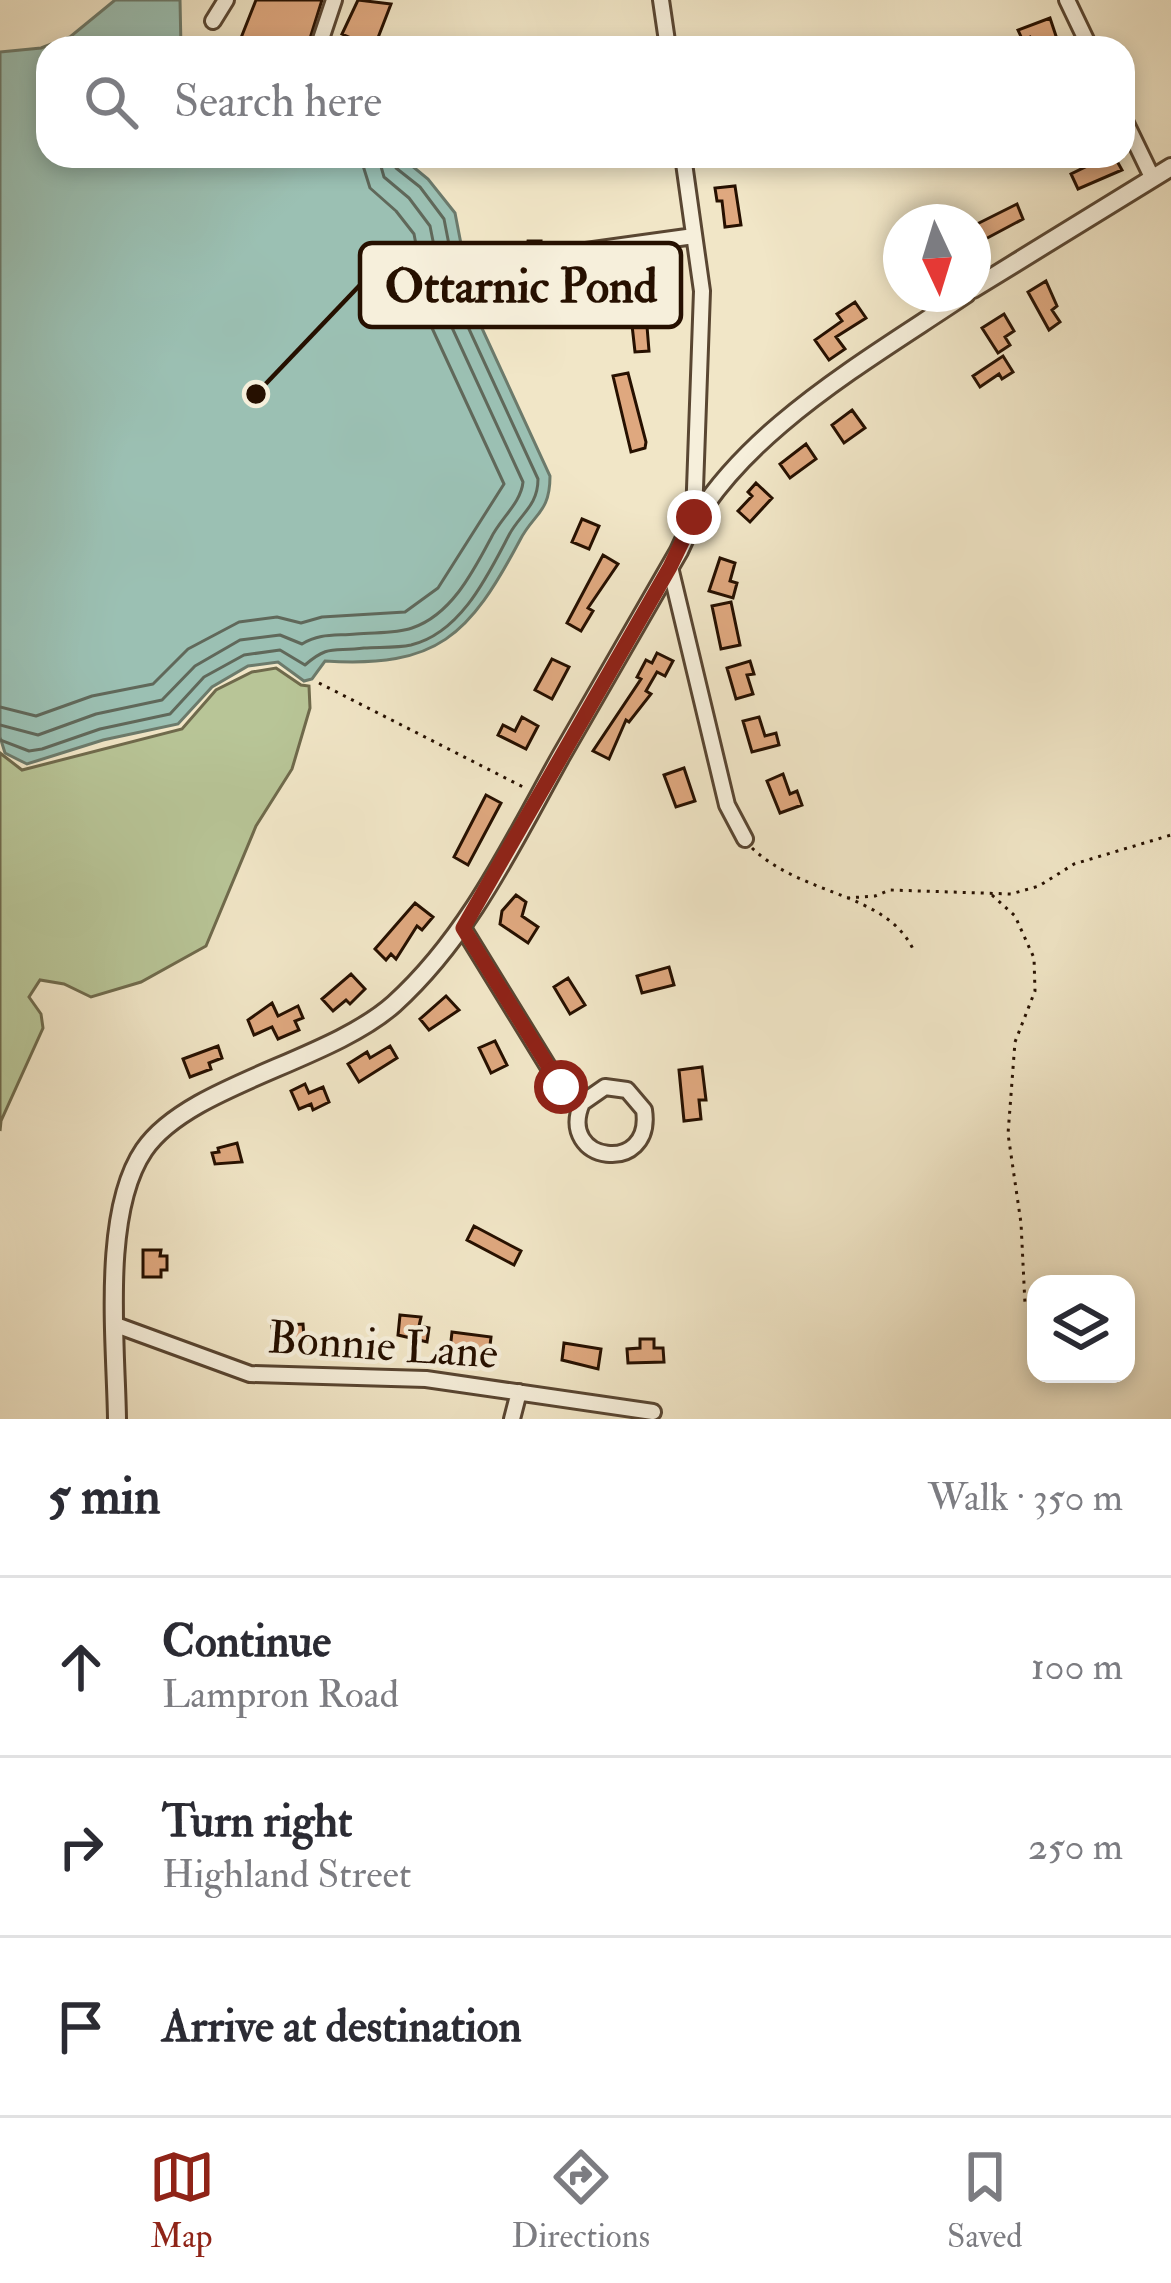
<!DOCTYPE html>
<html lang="en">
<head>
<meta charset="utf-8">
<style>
	body { margin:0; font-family:"IM FELL Double Pica",serif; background:#f2f2f3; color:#2b2b33 }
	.controls { position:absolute; right:36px; bottom:36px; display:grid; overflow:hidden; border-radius:24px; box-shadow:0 6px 18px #0003 }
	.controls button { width:108px; height:108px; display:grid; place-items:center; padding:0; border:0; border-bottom:3px solid #e1e1e2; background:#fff; color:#2b2b33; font:60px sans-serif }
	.compass { position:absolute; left:883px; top:204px; width:108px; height:108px; border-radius:50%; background:#fff; box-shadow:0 6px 18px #0003; rotate:176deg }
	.stop { position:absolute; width:36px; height:36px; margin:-27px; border:9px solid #8f2418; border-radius:50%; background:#fff }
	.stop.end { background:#8f2418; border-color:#fff; box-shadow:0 3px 12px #0008 }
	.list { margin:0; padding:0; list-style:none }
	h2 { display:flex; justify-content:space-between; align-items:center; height:156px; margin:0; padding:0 48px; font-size:51px }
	h2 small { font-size:39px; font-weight:400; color:#7c7c81 }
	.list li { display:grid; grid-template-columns:78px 1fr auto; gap:36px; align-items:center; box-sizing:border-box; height:180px; padding:0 48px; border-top:3px solid #e1e1e2 }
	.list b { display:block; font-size:45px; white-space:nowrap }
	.list p { margin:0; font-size:39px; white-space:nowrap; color:#7c7c81 }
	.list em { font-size:39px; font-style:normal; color:#7c7c81 }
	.icon { flex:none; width:66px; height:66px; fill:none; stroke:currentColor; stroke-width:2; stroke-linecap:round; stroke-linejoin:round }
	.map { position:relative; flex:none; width:1171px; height:1419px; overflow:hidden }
	.search { position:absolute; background:#fff; box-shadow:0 6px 18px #0003; left:36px; right:36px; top:36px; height:132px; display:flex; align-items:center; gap:30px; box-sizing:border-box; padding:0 42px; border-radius:36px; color:#7c7c81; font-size:45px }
	.sheet { height:696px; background:#fff }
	nav { display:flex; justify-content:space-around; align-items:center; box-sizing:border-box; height:168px; border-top:3px solid #e1e1e2; background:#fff; font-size:33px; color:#7c7c81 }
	nav a { display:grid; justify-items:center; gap:6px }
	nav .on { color:#8f2418 }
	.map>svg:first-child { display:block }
	.green { fill:#b8c597; stroke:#6f6a4c; stroke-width:3 }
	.water { fill:#9bc0b3; stroke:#6c7a6b; stroke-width:3 }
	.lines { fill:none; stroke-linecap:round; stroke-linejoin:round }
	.shore { stroke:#60685a; stroke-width:3 }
	.building { fill:#dfa87f; stroke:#261000; stroke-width:3 }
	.minor-casing { stroke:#594632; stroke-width:20 }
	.tertiary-casing { stroke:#594632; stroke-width:22 }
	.path { stroke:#261000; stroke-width:3; stroke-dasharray:3 6; stroke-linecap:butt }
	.minor { stroke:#f6efdb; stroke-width:14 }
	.tertiary { stroke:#f6efdb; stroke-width:16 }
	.route { stroke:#8f2418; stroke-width:15 }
	.labels { text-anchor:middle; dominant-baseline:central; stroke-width:9; stroke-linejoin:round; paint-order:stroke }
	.street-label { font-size:45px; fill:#261000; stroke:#f6efdb }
	.leader { fill:none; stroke:#261000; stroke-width:4.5 }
	.callout-dot { fill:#261000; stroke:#f6efdb; stroke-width:4.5 }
	.callout { fill:#f6efdb; stroke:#261000; stroke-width:4.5 }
	.callout-label { font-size:48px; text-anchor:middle; font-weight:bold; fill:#261000 }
</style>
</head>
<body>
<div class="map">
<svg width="1171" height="1419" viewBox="0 0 1171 1419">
	<rect width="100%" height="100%" fill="#f1e6c7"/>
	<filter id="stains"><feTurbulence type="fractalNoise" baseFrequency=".00167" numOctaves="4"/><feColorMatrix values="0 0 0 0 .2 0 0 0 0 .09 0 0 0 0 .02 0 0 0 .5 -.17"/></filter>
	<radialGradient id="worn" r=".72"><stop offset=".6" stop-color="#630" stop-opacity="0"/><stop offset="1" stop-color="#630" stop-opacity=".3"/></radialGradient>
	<path class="green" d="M 276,668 L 301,685 L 309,686 L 310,708 L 292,769 L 256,826 L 206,946 L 141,982 L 91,997 L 64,984 L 40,980 L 29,997 L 41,1014 L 43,1028 L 1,1121 L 0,1131 L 0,753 L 22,770 L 182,729 L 216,690 L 252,672 Z"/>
	<path class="water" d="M 115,0 L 180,0 L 181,48 L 48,48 L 48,156 L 400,156 L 428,179 L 455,213 L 474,311 L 550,476 C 550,513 534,513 520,540 C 469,636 438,668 325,661 L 312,679 L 304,681 L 278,662 L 248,666 L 212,687 L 178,724 L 103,740 L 27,764 L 5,753 L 0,737 L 0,52 L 41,48 L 70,37 Z"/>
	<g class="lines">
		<path class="shore" d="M 0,707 L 36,716 L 92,696 L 153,684 L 188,649 L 239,622 L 277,617 L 301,623 L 322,617 L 405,612 L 438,588 L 504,484 L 432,328 L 414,234 L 396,211 L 370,188 L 360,156
			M 0,725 L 38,735 L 96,714 L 162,700 L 195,666 L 240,640 L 280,635 L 302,644 C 320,633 335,636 356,634 C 374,632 395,634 412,628 C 451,615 473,572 491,538 C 500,519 521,503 523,482 L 449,321 L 430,226 L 409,198 L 384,177 L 378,156
			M 0,740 L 29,751 L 42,749 L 100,729 L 170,714 L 204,677 L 244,655 L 280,650 L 305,665 C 329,644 333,652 364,648 C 379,647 397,648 411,645 C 461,633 488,575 509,535 C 520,514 538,506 538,479 L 463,316 L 444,219 L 420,187 L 396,168 L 393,156"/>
	</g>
	<path class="building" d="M 256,0 L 322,0 L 307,48 L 287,41 L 284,48 L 237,48 Z
		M 358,0 L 391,4 L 374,48 L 342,34 Z
		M 1050,18 L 1060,48 L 1036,48 L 1030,37 L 1023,41 L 1018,30 Z
		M 1108,156 L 1117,161 L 1122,170 L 1078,189 L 1071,174 Z
		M 735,186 L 741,225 L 725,227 L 722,201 L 717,201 L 715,188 Z
		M 1017,204 L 1023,219 L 976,244 L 973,226 Z
		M 528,241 L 541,241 L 539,283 L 522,282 Z
		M 1046,281 L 1057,306 L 1052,310 L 1060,322 L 1049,330 L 1028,292 Z
		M 855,302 L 866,318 L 836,337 L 845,349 L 829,360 L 815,340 L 842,321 L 837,314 Z
		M 646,314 L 649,351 L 635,352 L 631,316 Z
		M 1004,314 L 1014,331 L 1005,337 L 1010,345 L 998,353 L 982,328 Z
		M 1003,356 L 1013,372 L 1002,379 L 999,374 L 980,387 L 973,376 Z
		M 628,373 L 646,442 L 645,448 L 631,452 L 613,376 Z
		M 852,410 L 865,428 L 844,443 L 832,425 Z
		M 806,444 L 816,459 L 790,478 L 780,464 Z
		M 756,483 L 772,498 L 750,522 L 738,511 L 752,496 L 748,492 Z
		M 582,519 L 599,526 L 589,549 L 572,542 Z
		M 603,555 L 618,564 L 588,608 L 593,611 L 581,631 L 567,623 Z
		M 720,558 L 735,563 L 730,581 L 737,583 L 733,598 L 709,591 Z
		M 731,602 L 740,645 L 721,649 L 712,606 Z
		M 657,653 L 673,661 L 665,676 L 657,672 L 646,691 L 651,694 L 629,722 L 626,720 L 609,759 L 593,751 L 641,679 L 637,677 L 646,660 L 652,663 Z
		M 552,659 L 569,667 L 552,699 L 535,690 Z
		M 750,661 L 754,674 L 747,675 L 753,694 L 736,699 L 727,668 Z
		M 522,717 L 538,726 L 526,749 L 498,735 L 503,725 L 515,731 Z
		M 759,717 L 765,736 L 776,733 L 779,745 L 752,752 L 743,721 Z
		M 684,768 L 695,801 L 676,807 L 664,775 Z
		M 783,774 L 790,794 L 797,791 L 802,805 L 780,813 L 767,781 Z
		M 486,795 L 501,803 L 468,865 L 454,857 Z
		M 516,895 L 526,902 L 522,916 L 538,927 L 528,943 L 500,924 L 502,911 Z
		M 415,903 L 433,917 L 422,930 L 417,926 L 396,959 L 391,954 L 386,960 L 375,949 Z
		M 669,967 L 674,985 L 642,993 L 637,976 Z
		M 351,974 L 365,989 L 350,1004 L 346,1000 L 333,1011 L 322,999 Z
		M 568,978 L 585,1005 L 570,1014 L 554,987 Z
		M 446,996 L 459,1010 L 429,1030 L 420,1019 Z
		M 272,1003 L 278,1016 L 298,1006 L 303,1018 L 295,1021 L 299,1030 L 278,1039 L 272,1027 L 254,1035 L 248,1020 Z
		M 495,1041 L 507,1065 L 491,1073 L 479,1048 Z
		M 218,1046 L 222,1058 L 209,1063 L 211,1069 L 190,1077 L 183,1059 Z
		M 390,1046 L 397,1058 L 359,1082 L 348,1064 L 367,1052 L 370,1058 Z
		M 702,1067 L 706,1100 L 699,1100 L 701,1119 L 684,1121 L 679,1070 Z
		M 305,1084 L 309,1093 L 323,1087 L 329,1102 L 313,1110 L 311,1104 L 299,1109 L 291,1091 Z
		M 237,1143 L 242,1162 L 215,1164 L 212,1153 L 219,1152 L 218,1148 Z
		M 474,1226 L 521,1251 L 514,1265 L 467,1240 Z
		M 143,1250 L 161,1250 L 160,1256 L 167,1256 L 167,1270 L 161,1270 L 161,1277 L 143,1277 Z
		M 400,1315 L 421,1317 L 419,1326 L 429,1328 L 427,1342 L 398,1335 Z
		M 303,1324 L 304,1338 L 274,1344 L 272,1326 Z
		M 452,1332 L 491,1337 L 489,1354 L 450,1350 Z
		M 640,1339 L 654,1339 L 654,1348 L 663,1348 L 664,1362 L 628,1363 L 627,1349 L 640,1348 Z
		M 564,1343 L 601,1349 L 598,1369 L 562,1360 Z"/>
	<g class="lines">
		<defs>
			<path id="minor" d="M 661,0 L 668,48
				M 1067,0 L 1090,48
				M 213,21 L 226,0
				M 318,48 L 334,0
				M 1123,117 L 1152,177
				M 683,156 L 702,291 L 694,517
				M 586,251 L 694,236
				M 670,567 L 727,805 L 745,839
				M 463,928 L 557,1081 L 582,1103 C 556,1163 654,1176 644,1110 L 627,1090 L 605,1087 L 582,1103
				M 116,1325 L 250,1374 L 426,1379 L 653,1412
				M 512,1419 L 519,1392"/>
			<path id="tertiary" d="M 973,289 L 1171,167
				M 117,1419 C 116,1344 101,1213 144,1150 C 188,1085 329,1062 394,1004 C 469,936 512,844 561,756 C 600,687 640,619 679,551 C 728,438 867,361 966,294"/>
		</defs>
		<use href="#minor" class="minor-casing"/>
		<use href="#tertiary" class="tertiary-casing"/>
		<path class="path" d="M 319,683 L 527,789
			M 752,848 C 802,896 885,892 913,949
			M 992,895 L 1015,916 L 1034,958 L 1035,991 L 1015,1042 L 1008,1134 L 1021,1223 L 1025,1304
			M 847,898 L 875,896 L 890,890 L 1011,894 L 1039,886 L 1074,864 L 1171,835"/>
		<use href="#minor" class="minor"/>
		<use href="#tertiary" class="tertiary"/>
	</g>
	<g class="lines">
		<path class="route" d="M 561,1087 L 463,928 L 670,567 L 694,517"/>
	</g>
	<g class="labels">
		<g class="street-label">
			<text transform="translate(383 1346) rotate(4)">Bonnie Lane</text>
		</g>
	</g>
	<path class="leader" d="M256 394L360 285"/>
	<circle class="callout-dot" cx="256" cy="394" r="12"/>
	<rect class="callout" x="360" y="243" width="321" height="84" rx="12"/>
	<g class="callout-label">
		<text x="521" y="302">Ottarnic Pond</text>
	</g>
	<rect width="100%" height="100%" filter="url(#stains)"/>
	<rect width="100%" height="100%" fill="url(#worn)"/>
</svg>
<div class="controls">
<button><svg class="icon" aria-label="layers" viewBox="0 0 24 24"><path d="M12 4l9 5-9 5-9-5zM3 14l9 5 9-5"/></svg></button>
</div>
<svg class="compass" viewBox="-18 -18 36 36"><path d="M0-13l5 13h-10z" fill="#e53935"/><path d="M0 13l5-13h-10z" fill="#7c7c81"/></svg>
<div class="stop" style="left:561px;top:1087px"></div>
<div class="stop end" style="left:694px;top:517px"></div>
<div class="search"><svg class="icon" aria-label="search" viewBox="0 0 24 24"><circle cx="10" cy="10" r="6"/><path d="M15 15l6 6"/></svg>Search here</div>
</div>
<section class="sheet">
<h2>5 min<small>Walk · 350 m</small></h2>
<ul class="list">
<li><svg class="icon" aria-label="ahead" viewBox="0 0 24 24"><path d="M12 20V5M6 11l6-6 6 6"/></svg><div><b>Continue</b><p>Lampron Road</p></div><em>100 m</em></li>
<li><svg class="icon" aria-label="right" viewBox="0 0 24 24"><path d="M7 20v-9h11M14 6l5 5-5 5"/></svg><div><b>Turn right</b><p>Highland Street</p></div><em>250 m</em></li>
<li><svg class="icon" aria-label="arrive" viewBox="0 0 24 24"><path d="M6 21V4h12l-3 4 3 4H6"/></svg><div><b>Arrive at destination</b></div></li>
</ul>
</section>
<nav>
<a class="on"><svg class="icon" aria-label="map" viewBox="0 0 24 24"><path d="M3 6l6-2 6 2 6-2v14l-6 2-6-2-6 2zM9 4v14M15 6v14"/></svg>Map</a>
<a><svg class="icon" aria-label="directions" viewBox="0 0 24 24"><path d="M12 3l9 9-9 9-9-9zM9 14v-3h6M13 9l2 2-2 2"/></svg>Directions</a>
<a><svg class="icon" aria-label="saved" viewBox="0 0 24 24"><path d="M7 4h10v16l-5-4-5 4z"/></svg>Saved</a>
</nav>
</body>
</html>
